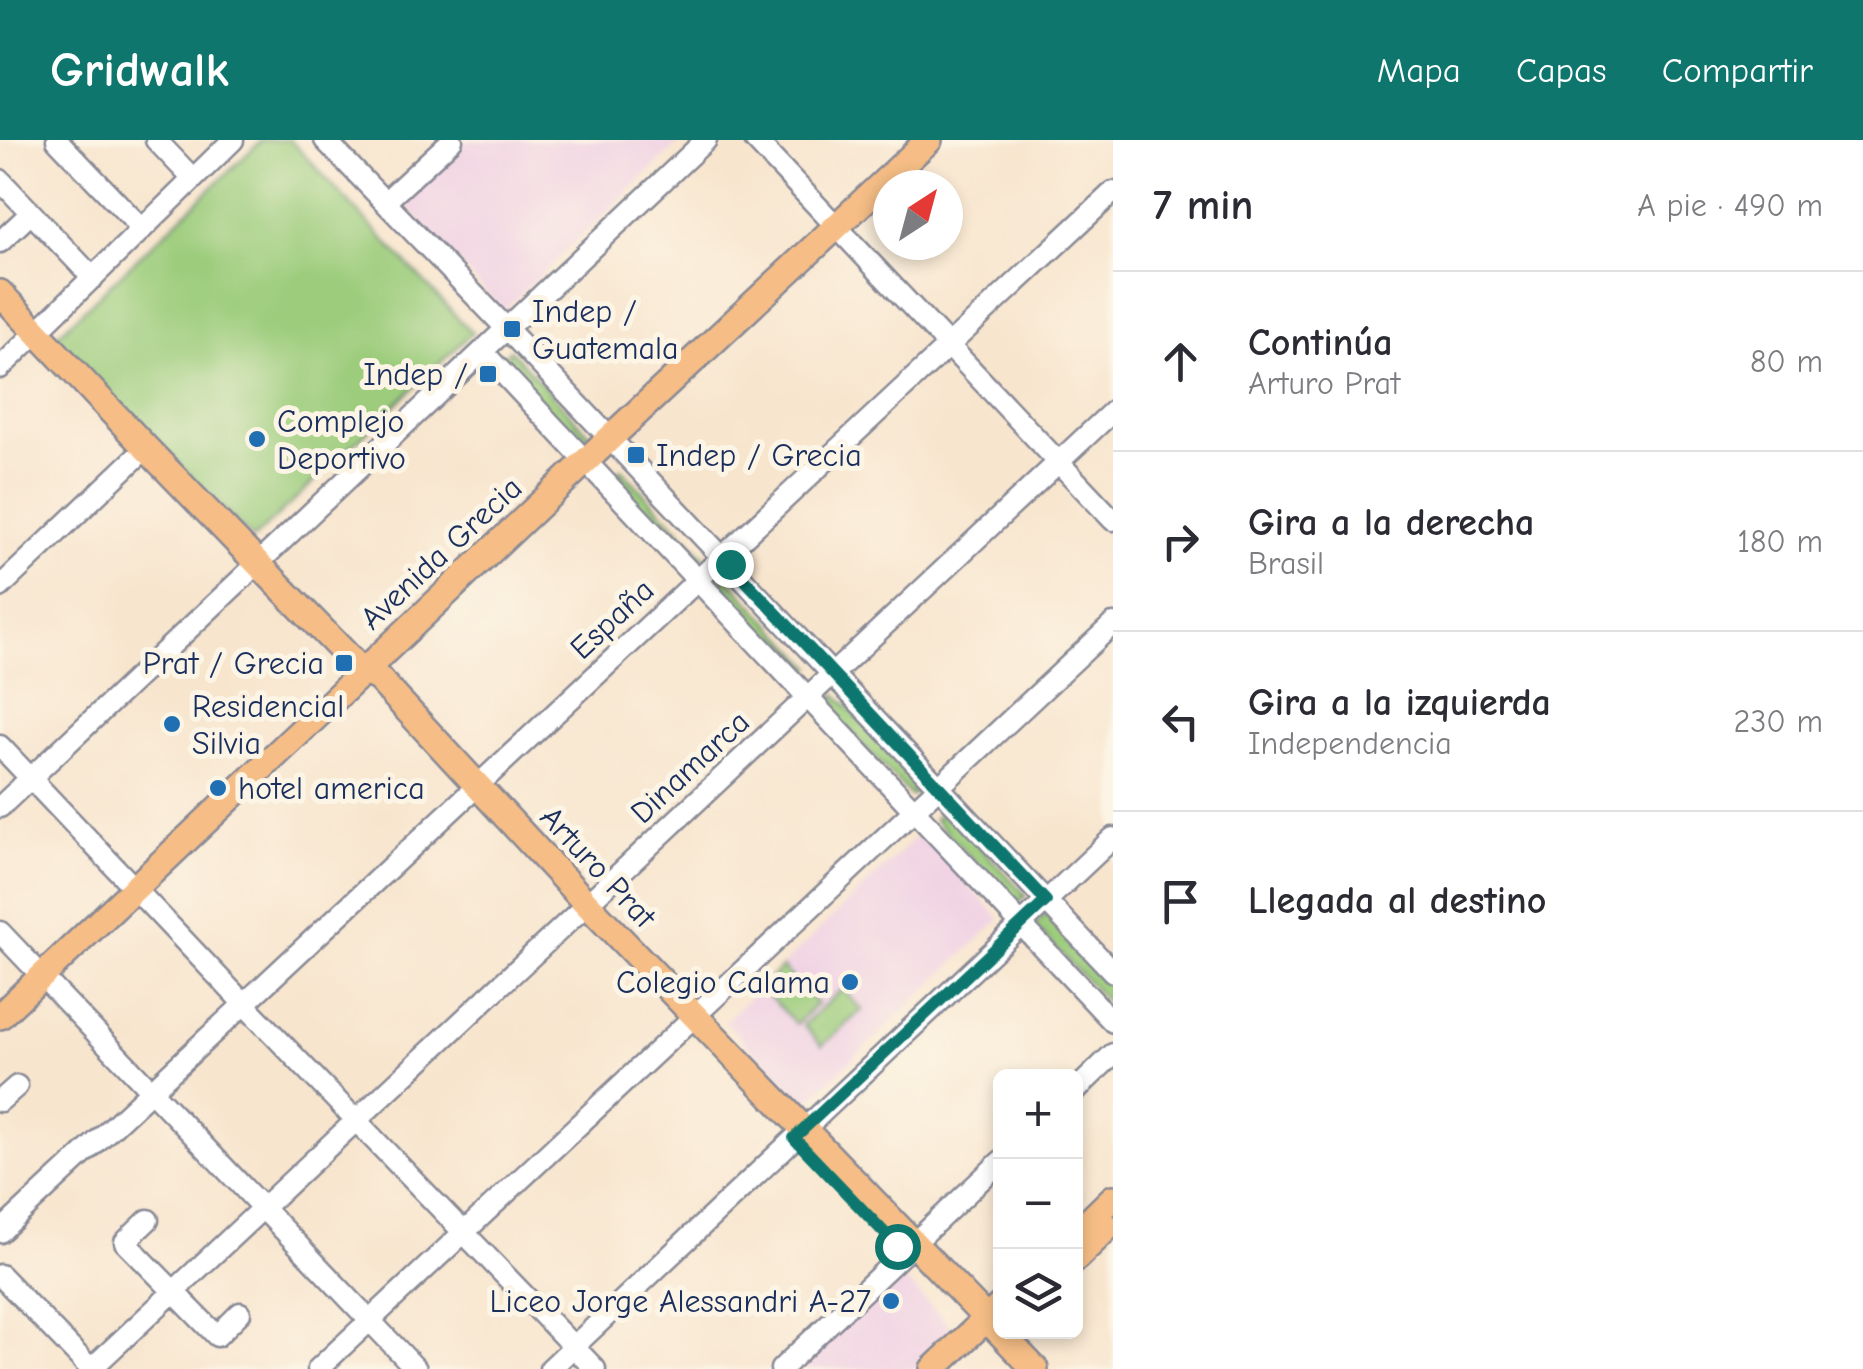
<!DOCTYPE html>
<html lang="es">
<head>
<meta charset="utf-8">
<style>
	body { margin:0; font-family:"Comic Neue",sans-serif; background:#f7f7f7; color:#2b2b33 }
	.controls { position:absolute; right:30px; bottom:30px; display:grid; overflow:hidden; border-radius:15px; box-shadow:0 5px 15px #0003 }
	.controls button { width:90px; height:90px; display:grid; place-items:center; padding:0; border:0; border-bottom:2px solid #e1e1e2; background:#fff; color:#2b2b33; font:50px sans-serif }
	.compass { position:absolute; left:873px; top:30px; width:90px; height:90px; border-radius:50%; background:#fff; box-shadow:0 5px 15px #0003; rotate:36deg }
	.stop { position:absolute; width:30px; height:30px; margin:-22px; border:8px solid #0f766e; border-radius:50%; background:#fff }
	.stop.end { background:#0f766e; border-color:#fff; box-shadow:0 2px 10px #0008 }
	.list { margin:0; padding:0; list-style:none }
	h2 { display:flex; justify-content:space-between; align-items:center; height:130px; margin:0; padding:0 40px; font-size:42px }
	h2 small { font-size:32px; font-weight:400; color:#7c7c81 }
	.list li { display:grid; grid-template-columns:65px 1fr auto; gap:30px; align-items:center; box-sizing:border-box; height:180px; padding:0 40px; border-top:2px solid #e1e1e2 }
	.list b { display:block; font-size:38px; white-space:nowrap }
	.list p { margin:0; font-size:32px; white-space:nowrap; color:#7c7c81 }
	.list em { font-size:32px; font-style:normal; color:#7c7c81 }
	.icon { flex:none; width:55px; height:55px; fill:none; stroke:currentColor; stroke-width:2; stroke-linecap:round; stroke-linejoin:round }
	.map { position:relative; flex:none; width:1113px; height:1229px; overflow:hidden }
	header { display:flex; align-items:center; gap:60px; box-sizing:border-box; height:140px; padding:0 50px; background:#0f766e; color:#fff }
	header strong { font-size:48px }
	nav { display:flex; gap:55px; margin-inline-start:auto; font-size:35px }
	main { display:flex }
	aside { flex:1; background:#fff }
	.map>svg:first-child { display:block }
	.built { fill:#f0d0e4 }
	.green { fill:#9ccc7b; stroke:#5c7e6c; stroke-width:2.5 }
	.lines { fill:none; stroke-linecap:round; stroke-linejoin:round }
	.minor-casing { stroke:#8a8a96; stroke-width:25 }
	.major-casing { stroke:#8a8a96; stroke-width:30 }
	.minor { stroke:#fff; stroke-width:20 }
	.major { stroke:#f6be86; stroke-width:25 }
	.route { stroke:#0f766e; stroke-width:12 }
	.poi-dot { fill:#1f6fb2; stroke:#fcf5e5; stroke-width:4 }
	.labels { text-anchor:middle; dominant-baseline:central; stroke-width:10; stroke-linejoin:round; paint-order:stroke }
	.poi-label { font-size:32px; fill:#1b2f5e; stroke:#fcf5e5; text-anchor:start }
	.street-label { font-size:32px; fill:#1b2f5e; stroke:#fcf5e5 }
</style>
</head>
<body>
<header>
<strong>Gridwalk</strong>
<nav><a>Mapa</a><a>Capas</a><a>Compartir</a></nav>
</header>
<main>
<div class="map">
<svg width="1113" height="1229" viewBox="0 0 1113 1229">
	<rect width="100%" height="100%" fill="#fcf5e5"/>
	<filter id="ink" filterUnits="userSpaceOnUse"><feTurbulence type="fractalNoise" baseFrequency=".01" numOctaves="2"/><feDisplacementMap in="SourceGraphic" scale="20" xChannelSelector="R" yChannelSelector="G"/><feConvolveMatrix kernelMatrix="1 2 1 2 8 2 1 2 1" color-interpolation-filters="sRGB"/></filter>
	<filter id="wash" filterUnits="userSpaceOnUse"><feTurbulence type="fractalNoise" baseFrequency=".0048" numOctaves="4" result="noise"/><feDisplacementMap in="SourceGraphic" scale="40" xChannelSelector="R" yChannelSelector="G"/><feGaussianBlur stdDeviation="2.25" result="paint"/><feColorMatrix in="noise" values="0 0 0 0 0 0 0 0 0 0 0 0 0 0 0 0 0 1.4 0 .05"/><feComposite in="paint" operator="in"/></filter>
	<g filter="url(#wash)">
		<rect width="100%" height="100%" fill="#f8e5ce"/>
		<path class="built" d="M 469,0 L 682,0 L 503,171 L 402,61 Z
			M 920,693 L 1000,779 L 804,965 L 725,881 Z
			M 893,1127 L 959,1196 L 924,1229 L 786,1229 Z"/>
		<path class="green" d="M 262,0 L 290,0 L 472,193 L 253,399 L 54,198 Z
			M 510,210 L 594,299 L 581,308 L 500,219 Z
			M 621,329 L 704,416 L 695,427 L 612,338 Z
			M 726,437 L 812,527 L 802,538 L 716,447 Z
			M 836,554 L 922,646 L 911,656 L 825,565 Z
			M 944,669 L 1026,755 L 1016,766 L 934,679 Z
			M 1046,773 L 1113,844 L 1113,869 L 1034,785 Z
			M 782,827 L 817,864 L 796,884 L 761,848 Z
			M 842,849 L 862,870 L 822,906 L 803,885 Z"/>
	</g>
	<g filter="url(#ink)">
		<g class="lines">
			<defs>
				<path id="minor" d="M 57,0 L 142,89
					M 156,0 L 193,39
					M 325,0 L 507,189 L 1113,832
					M 755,0 L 1113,380
					M 0,40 L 93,138
					M 385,62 L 452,0
					M 0,102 L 31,73
					M 483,212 L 1113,882
					M 0,228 L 233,0
					M 0,447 L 146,308
					M 0,606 L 244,864 L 595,1229
					M 0,667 L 706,0
					M 0,792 L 416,1229
					M 1076,950 L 1113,914
					M 0,961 L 17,946
					M 148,1080 L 125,1102 L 217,1196 L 240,1173
					M 0,1092 L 1113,52
					M 0,1135 L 91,1229
					M 91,1229 L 1113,271
					M 318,1229 L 1113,484
					M 550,1229 L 1113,698
					M 781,1229 L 1001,1021"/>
				<path id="major" d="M 0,153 L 146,308 L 363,532 L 378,538 L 587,764 L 1035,1229
					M 0,876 L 610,298 L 929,0
					M 1076,1094 L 1113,1058
					M 1076,1118 L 1108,1087
					M 933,1229 L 1001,1165"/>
			</defs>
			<use href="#minor" class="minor-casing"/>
			<use href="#major" class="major-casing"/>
			<use href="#minor" class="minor"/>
			<use href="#major" class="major"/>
		</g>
	</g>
	<g class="lines" filter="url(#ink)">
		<path class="route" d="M 730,424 L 1046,761 L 794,998 L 897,1106"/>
	</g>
	<g class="poi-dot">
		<rect x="502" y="179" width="20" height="20" rx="5"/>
		<rect x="478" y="224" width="20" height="20" rx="5"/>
		<circle cx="257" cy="299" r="10"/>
		<rect x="626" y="305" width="20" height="20" rx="5"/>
		<rect x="334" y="513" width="20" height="20" rx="5"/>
		<circle cx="172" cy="584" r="10"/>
		<circle cx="218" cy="648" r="10"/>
		<circle cx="850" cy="842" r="10"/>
		<circle cx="891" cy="1161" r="10"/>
	</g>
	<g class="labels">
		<g class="poi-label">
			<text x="532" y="171">Indep /<tspan x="532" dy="37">Guatemala</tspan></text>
			<text x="468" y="234" text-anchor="end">Indep /</text>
			<text x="277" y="281">Complejo<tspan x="277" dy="37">Deportivo</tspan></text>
			<text x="656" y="315">Indep / Grecia</text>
			<text x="324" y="523" text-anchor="end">Prat / Grecia</text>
			<text x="192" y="566">Residencial<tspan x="192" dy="37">Silvia</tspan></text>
			<text x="238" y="648">hotel america</text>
			<text x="830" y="842" text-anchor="end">Colegio Calama</text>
			<text x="871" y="1161" text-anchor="end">Liceo Jorge Alessandri A-27</text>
		</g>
		<g class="street-label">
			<text transform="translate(441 413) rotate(-43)">Avenida Grecia</text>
			<text transform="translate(612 479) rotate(-43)">España</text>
			<text transform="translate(690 627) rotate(-43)">Dinamarca</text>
			<text transform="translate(598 727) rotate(47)">Arturo Prat</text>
		</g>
	</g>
</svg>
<div class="controls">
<button>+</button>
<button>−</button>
<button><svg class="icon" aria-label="layers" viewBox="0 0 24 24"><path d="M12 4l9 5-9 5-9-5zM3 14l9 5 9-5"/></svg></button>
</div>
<svg class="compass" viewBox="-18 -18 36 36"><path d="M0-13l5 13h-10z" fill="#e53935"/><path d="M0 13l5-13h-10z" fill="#7c7c81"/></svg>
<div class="stop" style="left:897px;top:1106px"></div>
<div class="stop end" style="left:730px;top:424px"></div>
</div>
<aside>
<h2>7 min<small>A pie · 490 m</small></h2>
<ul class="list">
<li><svg class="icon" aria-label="ahead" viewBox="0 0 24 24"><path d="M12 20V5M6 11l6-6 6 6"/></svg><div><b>Continúa</b><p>Arturo Prat</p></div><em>80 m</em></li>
<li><svg class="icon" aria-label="right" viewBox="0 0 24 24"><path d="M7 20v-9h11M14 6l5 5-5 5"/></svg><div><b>Gira a la derecha</b><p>Brasil</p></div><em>180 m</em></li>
<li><svg class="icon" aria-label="left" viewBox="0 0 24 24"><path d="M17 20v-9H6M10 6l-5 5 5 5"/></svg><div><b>Gira a la izquierda</b><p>Independencia</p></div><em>230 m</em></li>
<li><svg class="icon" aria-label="arrive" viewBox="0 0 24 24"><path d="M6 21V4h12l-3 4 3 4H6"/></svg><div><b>Llegada al destino</b></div></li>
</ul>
</aside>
</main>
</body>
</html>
